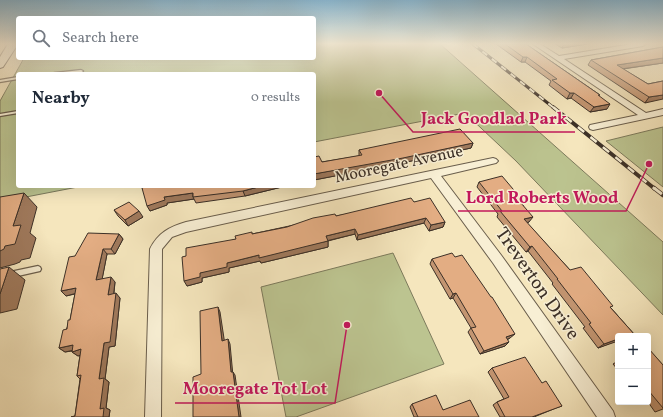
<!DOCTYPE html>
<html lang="en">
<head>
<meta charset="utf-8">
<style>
	body { margin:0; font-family:Vollkorn,serif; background:#f2f2f3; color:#1f2937 }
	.controls { position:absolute; right:12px; bottom:12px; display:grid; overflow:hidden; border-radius:4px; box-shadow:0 4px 16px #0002 }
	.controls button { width:36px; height:36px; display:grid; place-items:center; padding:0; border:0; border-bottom:1px solid #e0e1e3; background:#fff; color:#1f2937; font:20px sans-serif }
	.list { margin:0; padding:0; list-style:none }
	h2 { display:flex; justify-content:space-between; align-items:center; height:52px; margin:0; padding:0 16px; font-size:17px }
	h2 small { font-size:13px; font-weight:400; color:#747a83 }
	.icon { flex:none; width:22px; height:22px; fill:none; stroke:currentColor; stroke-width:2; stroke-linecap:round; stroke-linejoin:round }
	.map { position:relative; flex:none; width:663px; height:417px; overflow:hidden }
	.search { position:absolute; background:#fff; box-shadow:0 4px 16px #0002; left:16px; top:16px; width:300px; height:44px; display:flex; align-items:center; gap:10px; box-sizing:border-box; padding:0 14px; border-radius:4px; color:#747a83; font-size:15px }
	.panel { position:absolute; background:#fff; box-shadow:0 4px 16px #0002; left:16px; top:72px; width:300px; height:116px; border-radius:4px }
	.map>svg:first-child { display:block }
	.green { fill:#bcc490; stroke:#7c7a5c }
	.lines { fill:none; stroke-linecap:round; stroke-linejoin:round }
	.lane-casing { stroke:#6a5e4c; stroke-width:2.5 }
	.street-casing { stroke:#6a5e4c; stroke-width:2 }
	.secondary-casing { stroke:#3c3027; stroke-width:2 }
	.lane { fill:#f8efd4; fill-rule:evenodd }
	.street { fill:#f8efd4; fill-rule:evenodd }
	.secondary { fill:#f8efd4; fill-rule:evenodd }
	.rail-far2-casing { stroke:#3c3027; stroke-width:3 }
	.rail-far1-casing { stroke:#3c3027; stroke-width:4 }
	.rail-casing { stroke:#3c3027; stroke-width:4.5 }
	.rail-far2 { stroke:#f8efd4; stroke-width:2; stroke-dasharray:6; stroke-linecap:butt }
	.rail-far1 { stroke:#f8efd4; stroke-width:2.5; stroke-dasharray:8; stroke-linecap:butt }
	.rail { stroke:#f8efd4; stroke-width:3; stroke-dasharray:10; stroke-linecap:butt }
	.wall { fill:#c39571; stroke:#3c3027 }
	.shaded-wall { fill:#9f795c; stroke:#3c3027 }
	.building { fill:#e3ad83; stroke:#3c3027 }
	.labels { text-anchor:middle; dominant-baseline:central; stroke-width:3; stroke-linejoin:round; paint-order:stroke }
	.street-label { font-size:16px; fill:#3c3027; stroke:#f8efd4 }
	.near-street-label { font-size:19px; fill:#3c3027; stroke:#f8efd4 }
	.leader { fill:none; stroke:#c2185b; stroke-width:1.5 }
	.callout-dot { fill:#c2185b; stroke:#f8efd4; stroke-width:1.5 }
	.callout-label { font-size:17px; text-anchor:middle; font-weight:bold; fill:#c2185b; stroke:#f8efd4; stroke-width:3; stroke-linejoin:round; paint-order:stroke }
</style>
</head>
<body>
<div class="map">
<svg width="663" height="417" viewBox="0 0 663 417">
	<rect width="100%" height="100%" fill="#f5e6bd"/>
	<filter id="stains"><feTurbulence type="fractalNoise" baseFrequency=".005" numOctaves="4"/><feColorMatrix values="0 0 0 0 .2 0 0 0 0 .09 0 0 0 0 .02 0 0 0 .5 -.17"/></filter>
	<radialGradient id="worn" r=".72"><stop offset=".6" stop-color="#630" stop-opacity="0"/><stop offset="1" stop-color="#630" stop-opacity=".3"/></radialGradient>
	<path class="green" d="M 314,44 L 440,44 L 663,242 L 663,315 L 516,161 L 465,113 L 314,142 L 314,74 L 18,74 L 18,186 L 83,186 L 0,202 L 0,101 L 24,58 L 314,58 Z
		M 663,127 L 663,187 L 606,141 Z
		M 393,253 L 444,364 L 296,417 L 286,417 L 261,287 Z"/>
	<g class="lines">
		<defs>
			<path id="lane" d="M 81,70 L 83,71 L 82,72 L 64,74 L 52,74 L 54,73 Z
				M 18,77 L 18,79 L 0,82 L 0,80 Z
				M 18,111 L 18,113 L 0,116 L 0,114 Z
				M 38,266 L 40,267 L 41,269 L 40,271 L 0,280 L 0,274 Z"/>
			<path id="street" d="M 533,44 L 540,44 L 559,56 L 632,44 L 646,44 L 643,46 L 564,59 L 646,113 L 663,109 L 663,115 L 593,130 L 590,129 L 589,127 L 590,125 L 638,115 Z
				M 493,158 L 496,159 L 498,161 L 496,163 L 441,176 L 501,255 L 613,411 L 615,417 L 597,417 L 493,263 L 431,178 L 186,232 L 172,237 L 162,249 L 161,417 L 145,417 L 150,249 C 158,233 169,227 186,222 Z"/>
			<path id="secondary" d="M 8,44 L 18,44 L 3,67 L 0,68 L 0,57 Z"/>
		</defs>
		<use href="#lane" class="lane-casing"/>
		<use href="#street" class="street-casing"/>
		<use href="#secondary" class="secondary-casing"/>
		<use href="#lane" class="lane"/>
		<use href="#street" class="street"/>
		<use href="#secondary" class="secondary"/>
		<defs>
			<path id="rail-far2" d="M 473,44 L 554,108"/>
			<path id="rail-far1" d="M 553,107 L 655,189"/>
			<path id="rail" d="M 654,188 L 663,195"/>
		</defs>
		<use href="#rail-far2" class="rail-far2-casing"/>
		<use href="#rail-far1" class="rail-far1-casing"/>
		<use href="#rail" class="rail-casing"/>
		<use href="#rail-far2" class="rail-far2"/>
		<use href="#rail-far1" class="rail-far1"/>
		<use href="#rail" class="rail"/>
	</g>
	<path class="wall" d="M 496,44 L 526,44 L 600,95 L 599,96 L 607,109 L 590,112 L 571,98 L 567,99 L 549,85 L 551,81 L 525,62 L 521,62 Z
		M 555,44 L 587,44 L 562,48 Z
		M 663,47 L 663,63 L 623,69 L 648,84 L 663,81 L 645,103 L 588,65 L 591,60 Z
		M 473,143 L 471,148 L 402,163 L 314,180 L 314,157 L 322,162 L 359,156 L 359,150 Z
		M 479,182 L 523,205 L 529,222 L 527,223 L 570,270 L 611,308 L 634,334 L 598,348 L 583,328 L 585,327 L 552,284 L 553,283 L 528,251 L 526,252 L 497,217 L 498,214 L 477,187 Z
		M 147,186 L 286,186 L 245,196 L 196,203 L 194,199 L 167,203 L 167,205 L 150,211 Z
		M 414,202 L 445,222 L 443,227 L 429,231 L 424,223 L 357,240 L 355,234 L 328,241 L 328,247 L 261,263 L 260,261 L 229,268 L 229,272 L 202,278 L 202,282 L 187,286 L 186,256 L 236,239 L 252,234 L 336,216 Z
		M 114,210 L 143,217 L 128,226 L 118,216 Z
		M 119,234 L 123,239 L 115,254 L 107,254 L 102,279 L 115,282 L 114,293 L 120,298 L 115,346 L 109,347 L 105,379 L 109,382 L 106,408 L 110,410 L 109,417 L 71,417 L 75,416 L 80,379 L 77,376 L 80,355 L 78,356 L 72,352 L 72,351 L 65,352 L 59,348 L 70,320 L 75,294 L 66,296 L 75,256 Z
		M 432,259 L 510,338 L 507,340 L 505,346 L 480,354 L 468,332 L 471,328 L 453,298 L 450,299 L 430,264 Z
		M 648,349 L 663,365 L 663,409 L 655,412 L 648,402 Z
		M 618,361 L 618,370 L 613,364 Z
		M 492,368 L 542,383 L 562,406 L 556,408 L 534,417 L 500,417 L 493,405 L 497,402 L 504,399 L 488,372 Z
		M 412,404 L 443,410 L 479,417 L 414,417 L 410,407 Z"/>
	<path class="shaded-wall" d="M 564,44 L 587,44 L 562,48 Z
		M 523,57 L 527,57 L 525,62 L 521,62 Z
		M 663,58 L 663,63 L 614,70 L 617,65 Z
		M 570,93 L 574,93 L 571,98 L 567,99 Z
		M 663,95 L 663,99 L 645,103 L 649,97 Z
		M 610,104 L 607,109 L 590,112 L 594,107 Z
		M 473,143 L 471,148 L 402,163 L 314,180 L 314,174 Z
		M 262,186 L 286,186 L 245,196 L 243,191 Z
		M 24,193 L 37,207 L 30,233 L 36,238 L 30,258 L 21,260 L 20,262 L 15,264 L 0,268 L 0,251 L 13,226 Z
		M 193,193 L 193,197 L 194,199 L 167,203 L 167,205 L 150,211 L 147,206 L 164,197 Z
		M 139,211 L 143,217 L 128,226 L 125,220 Z
		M 533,217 L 529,222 L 521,224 L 524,219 Z
		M 426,218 L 424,223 L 357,240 L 358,235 Z
		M 445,222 L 443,227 L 429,231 L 431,225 Z
		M 355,229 L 355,234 L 326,241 L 326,236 Z
		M 119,234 L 123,239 L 115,254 L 111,249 Z
		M 328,241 L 328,247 L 261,263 L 260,261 L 229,268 L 229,272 L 202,278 L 202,282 L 187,286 L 184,281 L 200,273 L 227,263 L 259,255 Z
		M 532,246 L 528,251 L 526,252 L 530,247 Z
		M 103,249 L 107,254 L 101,285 L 96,280 Z
		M 9,267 L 25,280 L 17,309 L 0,313 L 0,294 Z
		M 111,277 L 115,282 L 113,299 L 108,295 Z
		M 76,288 L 81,292 L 66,296 L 61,291 Z
		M 116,293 L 120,298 L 115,346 L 109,347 L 105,379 L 109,382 L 106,408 L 110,410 L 109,417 L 103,417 L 100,409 L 99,379 L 104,343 Z
		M 456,293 L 453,298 L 450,299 L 453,294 Z
		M 218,307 L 220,312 L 225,345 L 222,341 Z
		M 515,334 L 510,338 L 502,342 L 506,337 Z
		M 228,339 L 230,344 L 233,376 L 231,372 Z
		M 618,339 L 618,341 L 598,348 L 604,344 Z
		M 509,342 L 505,346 L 480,354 L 484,351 Z
		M 73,345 L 79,349 L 65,352 L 59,348 Z
		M 81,349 L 87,353 L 78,356 L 72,352 Z
		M 233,372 L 235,375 L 241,417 L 239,417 Z"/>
	<path class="building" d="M 505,44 L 526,44 L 600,95 L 598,95 L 610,104 L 594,107 L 574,93 L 570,93 L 552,80 L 557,79 L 527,57 L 523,57 Z
		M 663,47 L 663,58 L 617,65 L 648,84 L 663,81 L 663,95 L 649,97 L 591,60 Z
		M 460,129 L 473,143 L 403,158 L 314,174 L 314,157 L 319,156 L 322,162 L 339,159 L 362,155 L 359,150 Z
		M 502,176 L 524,202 L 521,203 L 533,217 L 524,219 L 570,270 L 581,267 L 613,306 L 610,307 L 634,334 L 628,336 L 618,336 L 618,339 L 604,344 L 589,324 L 591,323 L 557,279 L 558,279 L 532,246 L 530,247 L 500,211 L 502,211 L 479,182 Z
		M 147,186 L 262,186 L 243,191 L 193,197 L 193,193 L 164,197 L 165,200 L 147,206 L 142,188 Z
		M 24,193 L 13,226 L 21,225 L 15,244 L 5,246 L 4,249 L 0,251 L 0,197 Z
		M 411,198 L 414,202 L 430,198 L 445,222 L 431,225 L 426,218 L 358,235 L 355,229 L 326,236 L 328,241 L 259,258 L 259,255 L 227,263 L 227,267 L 200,273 L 200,277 L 184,281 L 182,257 L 186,256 L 186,248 L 236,239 L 235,236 L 252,232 L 252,234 L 287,227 L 313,218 L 335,214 L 336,216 Z
		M 129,202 L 139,211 L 125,220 L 114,210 Z
		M 88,233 L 119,234 L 111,249 L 103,249 L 96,280 L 111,277 L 108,295 L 116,293 L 110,342 L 104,343 L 99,379 L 104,378 L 100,409 L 104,408 L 103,417 L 71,417 L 75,416 L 81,375 L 77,376 L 81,349 L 72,352 L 73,345 L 59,348 L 63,330 L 67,329 L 68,320 L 70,320 L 76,288 L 61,291 L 69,257 L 75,256 Z
		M 452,253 L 455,257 L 462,255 L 491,297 L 492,297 L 515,334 L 506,337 L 509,342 L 484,351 L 471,328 L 476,327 L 456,293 L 453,294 L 432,259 Z
		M 9,267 L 0,294 L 0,269 Z
		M 218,307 L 222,341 L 228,339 L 231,372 L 233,372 L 239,417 L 193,417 L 193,377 L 201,374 L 200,311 Z
		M 648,349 L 649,349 L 663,365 L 663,408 L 648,390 Z
		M 525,357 L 542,383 L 546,381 L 562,406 L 532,417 L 505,417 L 497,402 L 509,397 L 492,368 Z
		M 436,395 L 443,410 L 470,400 L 479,417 L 418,417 L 412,404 Z"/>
	<linearGradient id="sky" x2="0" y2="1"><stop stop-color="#89b8d3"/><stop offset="0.43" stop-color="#faf4e1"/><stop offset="1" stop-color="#faf4e1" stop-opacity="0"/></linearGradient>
	<rect width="663" height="102" fill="url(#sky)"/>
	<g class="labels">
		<g class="street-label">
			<text transform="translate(399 165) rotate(-12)">Mooregate Avenue</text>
		</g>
		<g class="near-street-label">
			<text transform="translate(537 284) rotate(55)">Treverton Drive</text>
		</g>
	</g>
	<path class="leader" d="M379 93L413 132H575M649 164L626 211H458M347 325L335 403H175"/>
	<g class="callout-dot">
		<circle cx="379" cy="93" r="4"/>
		<circle cx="649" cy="164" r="4"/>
		<circle cx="347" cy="325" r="4"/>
	</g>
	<g class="callout-label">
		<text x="494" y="124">Jack Goodlad Park</text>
		<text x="542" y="203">Lord Roberts Wood</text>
		<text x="255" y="394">Mooregate Tot Lot</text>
	</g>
	<rect width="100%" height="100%" filter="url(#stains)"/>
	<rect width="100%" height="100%" fill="url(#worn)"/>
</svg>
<div class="controls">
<button>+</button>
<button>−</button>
</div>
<div class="search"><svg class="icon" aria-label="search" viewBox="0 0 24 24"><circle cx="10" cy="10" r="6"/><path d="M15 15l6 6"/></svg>Search here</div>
<section class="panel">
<h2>Nearby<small>0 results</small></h2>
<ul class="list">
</ul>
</section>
</div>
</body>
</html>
